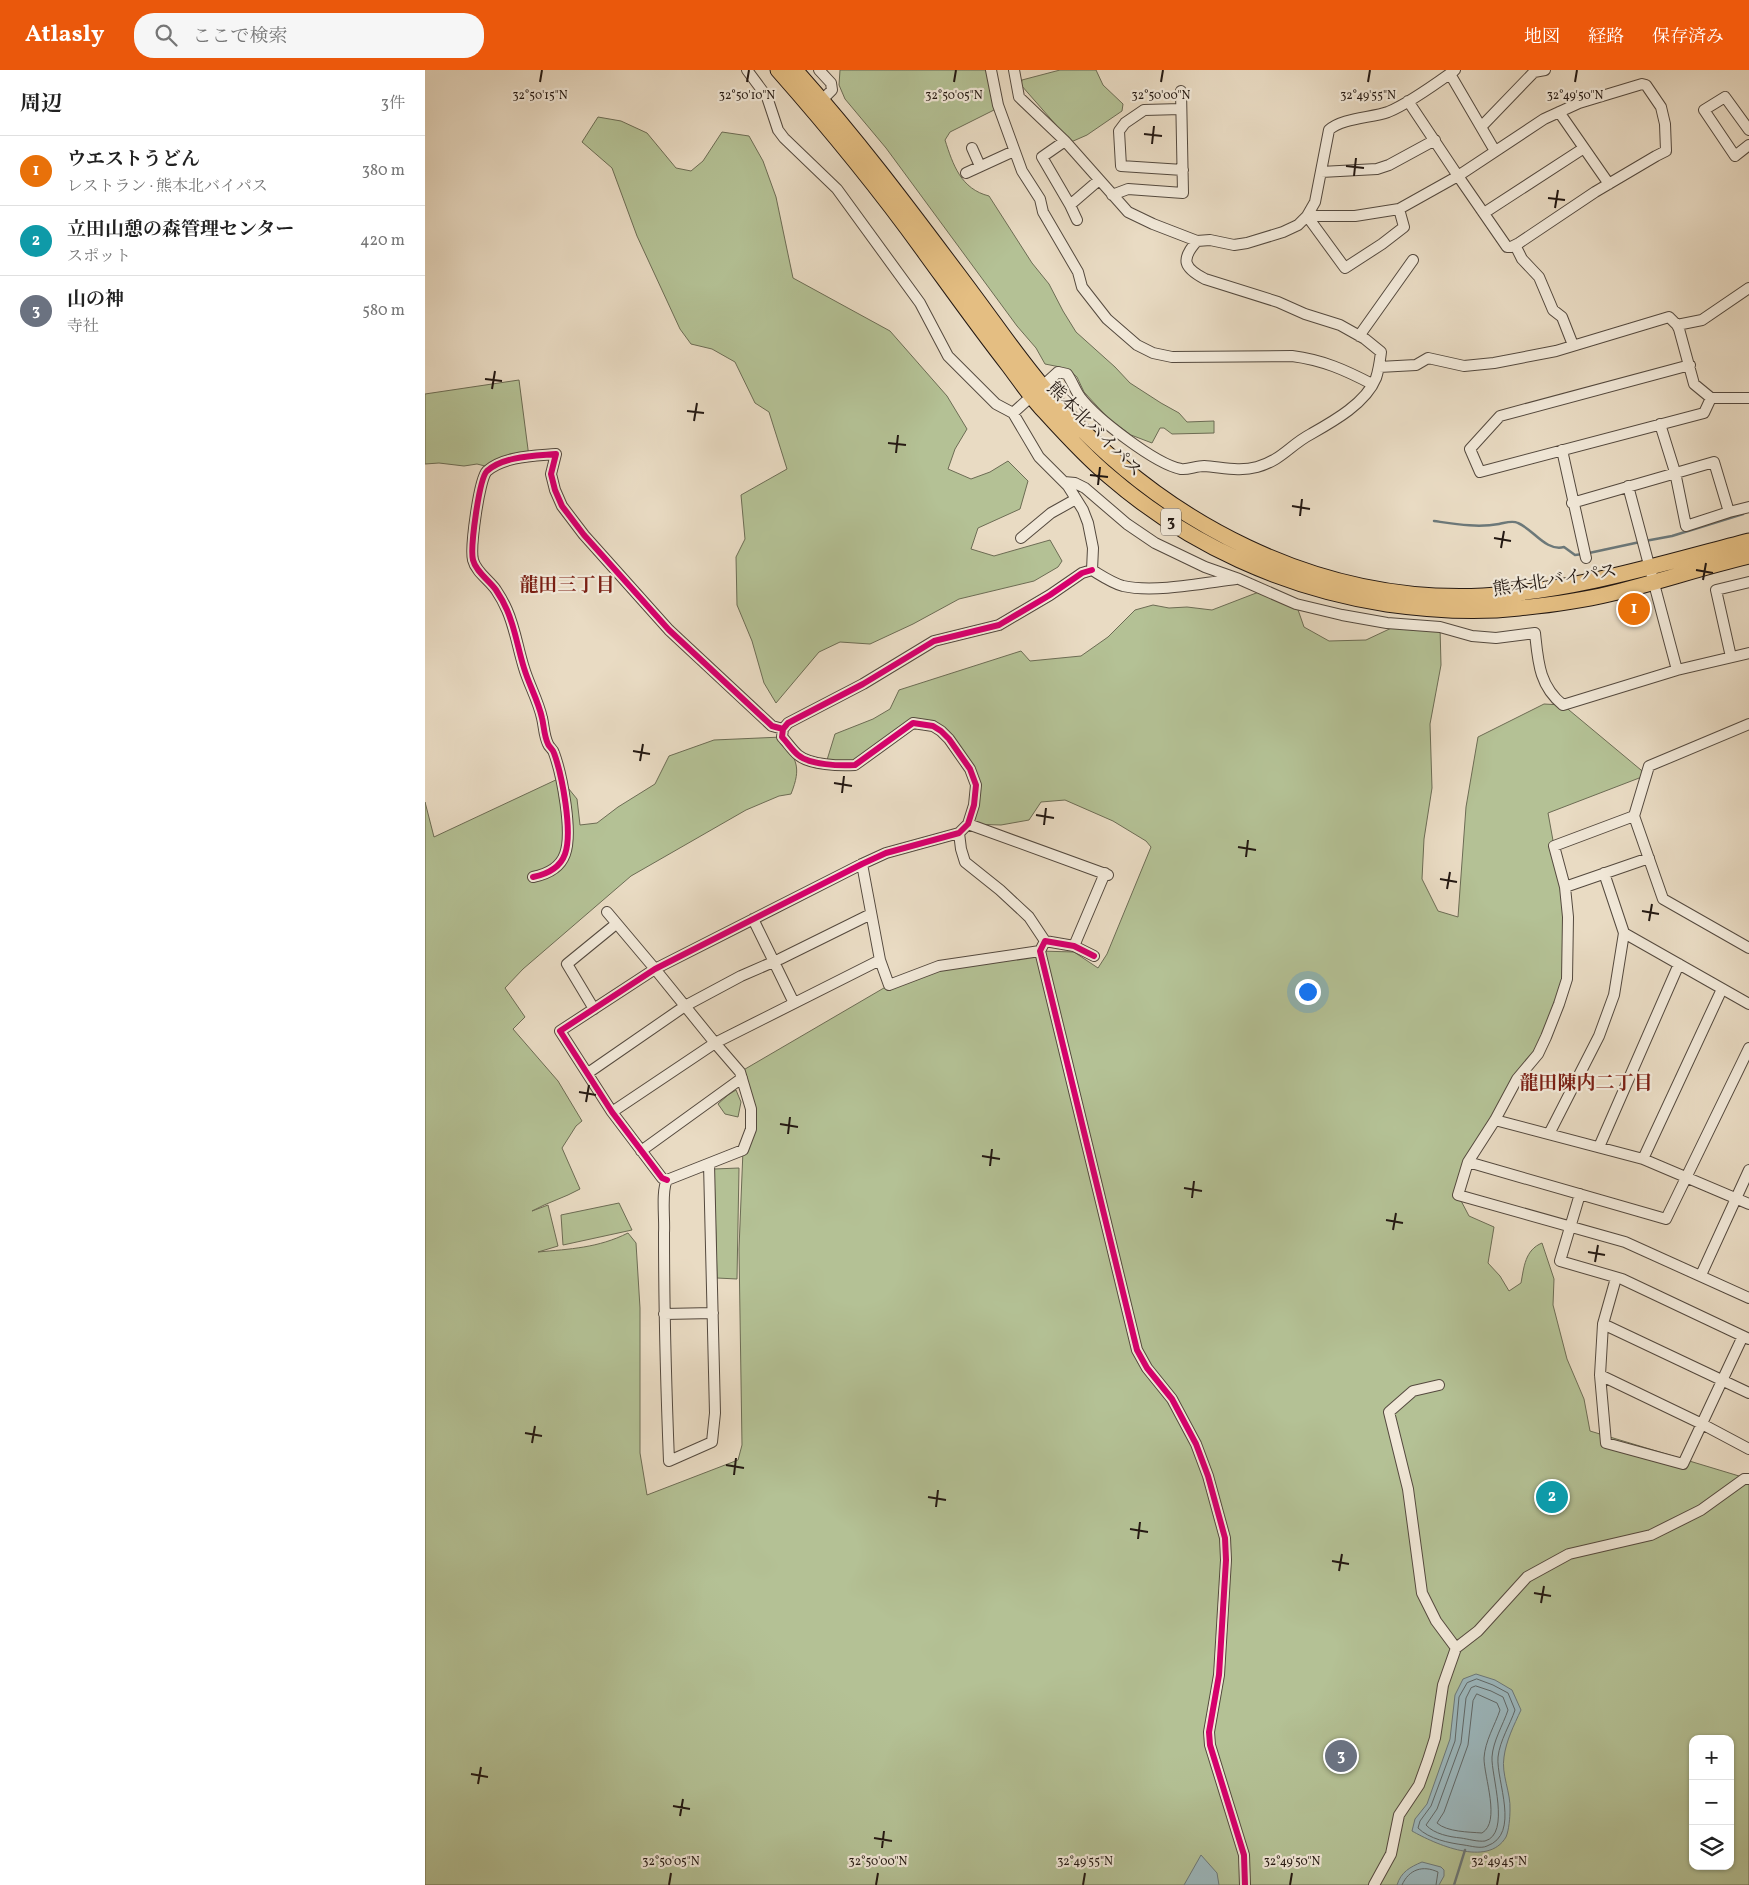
<!DOCTYPE html>
<html lang="ja">
<head>
<meta charset="utf-8">
<style>
	body { margin:0; font-family:Vollkorn,"Noto Serif JP",serif; background:#f6f6f6; color:#222 }
	.controls { position:absolute; right:15px; bottom:15px; display:grid; overflow:hidden; border-radius:10px; box-shadow:0 1px 4px #0004 }
	.controls button { width:45px; height:45px; display:grid; place-items:center; padding:0; border:0; border-bottom:1px solid #e0e0e0; background:#fff; color:#222; font:25px sans-serif }
	.you { position:absolute; left:882px; top:921px; width:18px; height:18px; margin:-12px; border:4px solid #fff; border-radius:50%; background:#1a73e8; box-shadow:0 0 0 8px #1a73e833 }
	.badge { display:grid; place-items:center; width:32px; height:32px; border-radius:50%; background:#ea580c; color:#fff; font-size:16px; font-weight:700 }
	.pin { position:absolute; translate:-50% -50%; border:2px solid #fff; box-shadow:0 1px 5px #0006 }
	.list { margin:0; padding:0; list-style:none }
	h2 { display:flex; justify-content:space-between; align-items:center; height:65px; margin:0; padding:0 20px; font-size:21px }
	h2 small { font-size:16px; font-weight:400; color:#767676 }
	.list li { display:grid; grid-template-columns:32px 1fr auto; gap:15px; align-items:center; box-sizing:border-box; height:70px; padding:0 20px; border-top:1px solid #e0e0e0 }
	.list b { display:block; font-size:19px; white-space:nowrap }
	.list p { margin:0; font-size:16px; white-space:nowrap; color:#767676 }
	.list em { font-size:16px; font-style:normal; color:#767676 }
	.icon { flex:none; width:28px; height:28px; fill:none; stroke:currentColor; stroke-width:2; stroke-linecap:round; stroke-linejoin:round }
	.map { position:relative; flex:none; width:1324px; height:1815px; overflow:hidden }
	header { display:flex; align-items:center; gap:30px; box-sizing:border-box; height:70px; padding:0 25px; background:#ea580c; color:#fff }
	header strong { font-size:24px }
	nav { display:flex; gap:28px; margin-inline-start:auto; font-size:18px }
	.search { width:350px; height:45px; background:#f6f6f6; display:flex; align-items:center; gap:12px; box-sizing:border-box; padding:0 18px; border-radius:20px; color:#767676; font-size:19px }
	main { display:flex }
	aside { flex:1; background:#fff }
	.map>svg:first-child { display:block }
	.green { fill:#b4c195; stroke:#6c6c54; fill-rule:evenodd }
	.water { fill:#9cb8be; stroke:#6c7879 }
	.lines { fill:none; stroke-linecap:round; stroke-linejoin:round }
	.shore { stroke:#606868; stroke-width:1 }
	.stream { stroke:#6c7879; stroke-width:2.5 }
	.minor-casing { stroke:#54493e; stroke-width:12 }
	.highway-casing { stroke:#231812; stroke-width:17 }
	.minor { stroke:#f1e8d8; stroke-width:10 }
	.highway { stroke:#e4be82; stroke-width:15 }
	.cycleway-casing { stroke:#f1e8d8; stroke-width:9 }
	.cycleway { stroke:#d6006c; stroke-width:6 }
	.ticks { fill:none; stroke:#231812; stroke-width:2 }
	.labels { text-anchor:middle; dominant-baseline:central; stroke-width:4.5; stroke-linejoin:round; paint-order:stroke }
	.shield { fill:#f1e8d8; stroke:#61564d; stroke-width:1 }
	.shield-label { font-size:16px; font-weight:bold; fill:#231812 }
	.street-label { font-size:18px; fill:#231812; stroke:#f1e8d8 }
	.neighbourhood-label { font-size:19px; font-weight:bold; fill:#7a1f14; stroke:#f1e8d8 }
	.ticks-label { font-size:12px; text-anchor:middle; fill:#231812; stroke:#f1e8d8; stroke-width:4.5; stroke-linejoin:round; paint-order:stroke }
</style>
</head>
<body>
<header>
<strong>Atlasly</strong>
<div class="search"><svg class="icon" aria-label="search" viewBox="0 0 24 24"><circle cx="10" cy="10" r="6"/><path d="M15 15l6 6"/></svg>ここで検索</div>
<nav><a>地図</a><a>経路</a><a>保存済み</a></nav>
</header>
<main>
<aside>
<h2>周辺<small>3件</small></h2>
<ul class="list">
<li><span class="badge" style="background:#e8710a">1</span><div><b>ウエストうどん</b><p>レストラン · 熊本北バイパス</p></div><em>380 m</em></li>
<li><span class="badge" style="background:#0f9aa8">2</span><div><b>立田山憩の森管理センター</b><p>スポット</p></div><em>420 m</em></li>
<li><span class="badge" style="background:#6b7280">3</span><div><b>山の神</b><p>寺社</p></div><em>580 m</em></li>
</ul>
</aside>
<div class="map">
<svg width="1324" height="1815" viewBox="0 0 1324 1815">
	<rect width="100%" height="100%" fill="#e9dbc3"/>
	<filter id="stains"><feTurbulence type="fractalNoise" baseFrequency=".004" numOctaves="4"/><feColorMatrix values="0 0 0 0 .2 0 0 0 0 .09 0 0 0 0 .02 0 0 0 .5 -.17"/></filter>
	<radialGradient id="worn" r=".72"><stop offset=".6" stop-color="#630" stop-opacity="0"/><stop offset="1" stop-color="#630" stop-opacity=".3"/></radialGradient>
	<path class="green" d="M 415,0 L 562,0 L 571,39 L 525,62 L 520,70 C 528,95 536,119 564,126 L 607,193 L 624,214 L 638,241 L 651,262 L 690,297 L 705,313 L 736,333 L 754,343 L 762,352 L 789,351 L 789,363 L 747,364 L 739,358 L 735,358 L 727,373 L 706,365 L 684,349 L 659,322 L 652,307 L 646,302 L 635,297 L 620,294 L 611,278 L 592,256 L 461,78 L 420,29 L 414,15 Z
		M 635,0 L 671,0 L 678,15 L 698,34 L 697,41 L 662,65 L 646,72 L 596,15 L 597,10 Z
		M 173,47 L 196,51 L 222,63 L 251,98 L 266,101 L 278,91 L 297,62 L 324,66 L 338,91 L 351,127 L 368,208 L 465,261 L 522,326 L 542,359 L 530,379 L 523,399 L 546,409 L 565,402 L 583,391 L 603,411 L 595,439 L 553,458 L 546,479 L 569,486 L 625,470 L 637,491 L 633,497 L 609,511 L 534,529 L 488,554 L 445,574 L 415,572 L 394,582 L 351,633 L 339,613 L 327,571 L 312,535 L 311,487 L 320,469 L 316,425 L 362,399 L 344,342 L 330,333 L 310,292 L 287,279 L 266,274 L 255,259 L 212,166 L 187,98 L 157,72 Z
		M 94,310 L 104,387 L 68,398 L 52,394 L 39,396 L 14,393 L 0,394 L 0,324 Z
		M 839,520 L 871,534 L 879,557 L 904,571 L 941,570 L 975,554 L 1015,557 L 1016,595 L 1005,654 L 1007,718 L 999,769 L 997,809 L 1013,841 L 1033,847 L 1041,737 L 1053,667 L 1119,634 L 1138,635 L 1222,705 L 1123,743 L 1129,776 L 1140,817 L 1142,909 L 1121,967 L 1070,1050 L 1033,1125 L 1044,1146 L 1069,1157 L 1063,1193 L 1075,1206 L 1084,1221 L 1096,1213 C 1099,1197 1100,1180 1117,1173 L 1129,1209 L 1128,1235 L 1142,1289 L 1159,1329 L 1165,1361 L 1324,1409 L 1324,1815 L 0,1815 L 0,732 L 9,767 L 135,708 L 152,729 L 155,755 L 172,753 L 193,737 L 230,714 L 244,686 L 289,670 L 357,667 C 371,691 377,696 366,724 L 354,726 L 321,740 L 206,806 L 98,899 L 80,918 L 100,947 L 88,959 L 133,1011 L 157,1051 L 151,1056 L 137,1078 L 155,1119 C 139,1128 123,1132 107,1141 L 123,1135 L 133,1176 L 113,1182 C 145,1179 173,1178 203,1163 L 211,1173 L 215,1238 L 215,1383 L 222,1425 L 313,1390 L 317,1375 L 314,1179 L 318,1080 L 326,1059 L 315,1002 L 464,915 L 496,902 L 615,881 L 649,882 L 673,898 L 682,884 L 726,777 L 721,771 L 688,751 L 640,730 L 616,732 L 604,750 L 576,755 L 543,754 L 551,714 L 516,661 L 488,653 L 419,696 L 402,690 L 410,664 L 448,649 L 465,639 L 474,620 L 596,581 L 605,591 L 656,586 L 683,567 L 710,540 L 728,535 L 744,538 L 762,537 L 787,540 ZM 1268,1669 L 1305,1669 L 1305,1796 L 1268,1796 Z
		M 311,1020 L 316,1032 L 313,1047 L 300,1044 L 293,1034 L 303,1025 Z
		M 314,1098 L 312,1209 L 292,1208 L 289,1099 Z
		M 194,1133 L 207,1160 L 138,1175 L 136,1145 Z"/>
	<path class="water" d="M 1051,1604 L 1070,1610 L 1087,1620 L 1096,1640 C 1089,1655 1081,1671 1079,1687 C 1076,1704 1086,1723 1085,1740 C 1085,1747 1084,1760 1081,1767 C 1063,1798 1010,1774 987,1761 L 990,1749 L 1002,1734 L 1025,1669 L 1030,1625 L 1038,1609 Z
		M 776,1785 L 792,1803 L 794,1815 L 759,1815 Z
		M 997,1792 L 1016,1797 L 1019,1800 L 1019,1806 L 1014,1815 L 972,1815 C 976,1802 985,1797 997,1792 Z"/>
	<g class="lines">
		<path class="shore" d="M 1052,1609 L 1068,1615 L 1083,1623 L 1090,1640 C 1085,1655 1075,1670 1073,1687 C 1071,1711 1096,1764 1062,1776 C 1056,1779 1046,1776 1039,1775 C 1024,1773 1004,1769 993,1758 L 995,1751 L 1006,1736 L 1030,1671 L 1034,1627 L 1042,1613 Z
			M 1051,1616 L 1066,1621 L 1078,1627 L 1083,1640 C 1078,1655 1068,1671 1067,1687 C 1066,1705 1086,1764 1060,1771 C 1053,1772 1043,1769 1036,1768 C 1025,1767 1009,1764 1001,1755 L 1012,1739 L 1036,1673 L 1041,1628 L 1046,1618 Z
			M 1052,1624 L 1072,1633 L 1075,1640 C 1070,1655 1060,1671 1059,1688 C 1059,1707 1076,1752 1057,1763 C 1044,1762 1022,1762 1012,1753 L 1019,1742 L 1043,1675 L 1048,1631 Z
			M 977,1815 C 984,1799 998,1795 1013,1802 L 1011,1815"/>
		<path class="stream" d="M 1009,451 C 1030,454 1052,458 1074,454 C 1080,453 1087,450 1093,453 C 1108,459 1121,482 1139,477 L 1150,485 L 1158,484
			M 1220,471 L 1247,466 L 1318,444
			M 1164,483 L 1215,472
			M 1029,1815 L 1040,1780"/>
		<defs>
			<path id="minor" d="M 322,0 L 342,27 L 353,60 L 359,68 L 412,119 L 495,233 L 523,286 L 571,334 L 588,343 L 614,387 L 643,416 L 658,440 L 663,453 L 668,478 L 667,500
				M 394,0 L 406,13 L 407,20 L 397,30
				M 566,0 L 573,35 L 597,101 L 615,129 L 618,142 L 653,202 L 657,217 L 682,249 L 712,275 L 728,283 L 747,287 L 867,286 C 898,290 920,300 947,314
				M 589,0 L 594,27 L 640,71 L 703,142 L 728,154 L 772,171 L 785,170 L 809,175 L 822,173 L 858,162 L 873,155 L 882,146 L 890,132 L 904,60 C 917,48 946,48 963,42 C 983,34 1012,13 1030,0
				M 1025,4 L 1070,81
				M 1217,14 L 1221,15 L 1236,37 L 1240,54 L 1241,81 L 1231,86 L 1170,122 L 1094,173 L 1086,177 L 1082,177 L 1033,106 L 1119,49 L 1154,33 Z
				M 756,39 L 719,40 L 700,53 L 694,61 L 696,96 L 758,100
				M 1134,42 L 1184,114
				M 1056,57 L 1109,2 L 1120,0
				M 1324,60 L 1300,27 L 1279,40 L 1310,86 L 1324,75
				M 640,71 L 617,87 L 645,135 L 674,110
				M 547,78 L 555,96
				M 896,102 L 952,99 L 964,95 L 1010,70
				M 541,103 L 589,81
				M 687,125 L 703,119 L 758,123 L 756,21
				M 645,135 L 652,150
				M 1059,143 L 1159,78
				M 882,146 L 930,146 L 974,139 L 1033,106 L 983,31
				M 882,146 L 920,198 L 957,174 L 979,157 L 974,139
				M 1090,175 L 1097,189 L 1114,207 L 1128,240 L 1137,247 L 1148,275
				M 1252,255 L 1277,250 L 1324,218
				M 934,266 L 988,190
				M 1265,295 L 1075,346 L 1045,379 L 1055,402 L 1279,343 L 1286,328
				M 954,297 L 991,295 L 1003,288 L 1039,296 L 1069,293 L 1131,281 L 1244,247 L 1252,255 L 1254,259 L 1269,314 L 1286,328 L 1324,328
				M 588,343 L 633,302 L 642,304 C 647,311 650,320 655,327 C 671,348 730,394 756,399 C 763,400 771,396 779,396 C 796,397 814,402 832,397 C 857,390 865,375 886,364 C 909,351 941,333 951,308 C 954,299 955,290 956,282 L 940,269 L 915,255 L 880,244 L 853,232 L 780,209 C 759,198 755,190 772,171
				M 1137,380 L 1161,488
				M 639,412 L 650,413 L 660,418 L 702,454 L 730,473 L 780,497 L 814,509 L 871,534 L 917,545 L 962,553 L 1015,557 L 1047,566 L 1071,568 L 1110,563 C 1113,591 1114,616 1138,635 L 1252,600 L 1324,583
				M 1203,416 L 1252,600
				M 1147,433 L 1289,392 L 1304,442 L 1261,456 L 1250,402 L 1235,354
				M 1304,442 L 1324,437
				M 596,468 L 626,443 L 651,429
				M 667,500 C 677,506 687,513 698,516 C 729,523 779,513 811,509
				M 1306,587 L 1291,520 L 1324,512
				M 1324,654 L 1224,696 L 1209,746 L 1238,829 L 1324,878
				M 1209,746 L 1129,776 L 1140,817 L 1143,847 L 1142,909 L 1134,934 L 1121,967 L 1113,984 L 1092,1009 L 1070,1050 L 1043,1092 L 1033,1125 L 1200,1172 L 1324,1228
				M 543,754 L 683,805
				M 534,763 L 536,779 L 540,792 L 575,820 L 604,847 L 620,871
				M 437,794 L 455,890 L 464,915 L 514,896 L 615,881
				M 108,807 C 123,804 135,798 140,784 C 148,762 137,705 129,683 C 128,679 124,677 123,674 C 119,666 119,656 117,648 C 113,630 104,615 99,598 C 93,579 90,558 82,540 C 79,533 75,526 71,520 C 64,510 51,502 48,490 C 45,478 54,409 62,401 C 79,386 109,386 131,384 L 126,404 L 130,420 L 137,436 L 159,465 L 244,560 L 347,656 L 358,659
				M 1140,817 L 1224,788
				M 182,842 L 230,899 L 290,973 L 315,1002 L 326,1039 L 326,1059 L 318,1080 L 242,1110 C 236,1121 240,1149 239,1163 C 239,1239 241,1315 244,1391 L 287,1372 L 290,1343 L 284,1094
				M 328,849 L 369,933
				M 1199,863 L 1324,934
				M 649,876 L 680,803
				M 669,886 L 649,876 L 620,871 L 615,881 L 712,1280 L 722,1298 L 747,1329 L 771,1374 L 783,1406 L 800,1468 L 801,1490 L 794,1605 L 784,1662 L 785,1675 L 819,1785 L 820,1815
				M 169,939 L 142,894 L 191,854
				M 163,1003 L 260,936 L 316,906 L 355,889 L 446,844
				M 187,1042 L 290,973 L 455,890
				M 1070,1050 L 1218,1089 L 1324,1134
				M 1124,1064 L 1174,966 L 1189,925 L 1199,863 L 1179,803
				M 1174,1077 L 1254,894
				M 216,1081 L 317,1008
				M 1218,1089 L 1297,919
				M 1043,1092 L 1241,1149 L 1324,978
				M 242,1110 L 237,1108 L 187,1042 L 135,961 L 230,899 L 437,794 L 461,783 L 534,763 L 543,754 L 549,735 L 551,715 L 545,699 L 524,669 L 516,661 L 508,656 L 488,653 L 430,695 C 415,696 385,695 373,685 C 367,680 362,672 357,667 L 358,659 L 363,653 L 438,614 L 509,571 L 574,555 L 625,525 L 657,503 L 667,500
				M 1155,1124 L 1135,1191 L 1197,1209 L 1324,1269
				M 1276,1205 L 1324,1100
				M 1191,1208 L 1178,1254 L 1175,1305 L 1181,1373 L 1258,1394 L 1318,1266
				M 239,1244 L 288,1243
				M 1178,1254 L 1324,1323
				M 1175,1305 L 1277,1354 L 1324,1379
				M 1014,1315 L 988,1321 L 964,1342 L 983,1419 L 997,1523 L 1011,1551 L 1031,1578
				M 949,1815 L 966,1784 L 974,1745 L 994,1715 L 1003,1690 L 1010,1668 L 1018,1615 L 1031,1578 L 1053,1561 L 1102,1507 L 1144,1484 L 1226,1465 L 1276,1440 L 1319,1409 L 1324,1409"/>
			<path id="highway" d="M 353,0 C 405,59 455,120 501,184 C 528,221 555,259 584,296 C 596,312 607,329 621,343 C 641,365 662,388 685,407 C 764,475 859,518 962,534 C 1005,540 1050,543 1094,538 C 1124,535 1155,531 1184,524 C 1231,513 1277,497 1324,486
				M 370,0 C 434,71 490,147 547,223 C 574,259 600,298 630,331 C 738,453 892,534 1058,526 C 1150,521 1235,494 1324,471"/>
		</defs>
		<use href="#minor" class="minor-casing"/>
		<use href="#highway" class="highway-casing"/>
		<use href="#minor" class="minor"/>
		<use href="#highway" class="highway"/>
		<defs>
			<path id="cycleway" d="M 108,807 C 123,804 135,798 140,784 C 148,762 137,705 129,683 C 128,679 124,677 123,674 C 119,666 119,656 117,648 C 113,630 104,615 99,598 C 93,579 90,558 82,540 C 79,533 75,526 71,520 C 64,510 51,502 48,490 C 45,478 54,409 62,401 C 79,386 109,386 131,384 L 126,404 L 130,420 L 137,436 L 159,465 L 244,560 L 347,656 L 358,659
				M 669,886 L 649,876 L 620,871 L 615,881 L 712,1280 L 722,1298 L 747,1329 L 771,1374 L 783,1406 L 800,1468 L 801,1490 L 794,1605 L 784,1662 L 785,1675 L 819,1785 L 820,1815
				M 242,1110 L 237,1108 L 187,1042 L 135,961 L 230,899 L 437,794 L 461,783 L 534,763 L 543,754 L 549,735 L 551,715 L 545,699 L 524,669 L 516,661 L 508,656 L 488,653 L 430,695 C 415,696 385,695 373,685 C 367,680 362,672 357,667 L 358,659 L 363,653 L 438,614 L 509,571 L 574,555 L 625,525 L 657,503 L 667,500"/>
		</defs>
		<use href="#cycleway" class="cycleway-casing"/>
		<use href="#cycleway" class="cycleway"/>
	</g>
	<path class="ticks" d="M 115,12 L 117,0M 322,12 L 324,0M 529,12 L 531,0M 736,12 L 738,0M 943,12 L 945,0M 1150,12 L 1152,0M 719,64 L 737,66M 727,74 L 729,56M 921,96 L 939,98M 929,106 L 931,88M 1123,128 L 1140,130M 1130,138 L 1133,120M 60,309 L 77,311M 67,319 L 70,301M 262,341 L 279,343M 269,351 L 272,333M 463,373 L 481,375M 471,383 L 473,365M 665,405 L 683,407M 673,415 L 675,397M 867,436 L 885,439M 875,446 L 877,429M 1069,468 L 1086,471M 1076,478 L 1079,461M 1271,500 L 1288,503M 1278,510 L 1281,493M 208,681 L 225,684M 215,691 L 218,674M 409,713 L 427,716M 417,723 L 419,706M 611,745 L 629,748M 619,755 L 621,738M 813,777 L 831,780M 821,787 L 823,770M 1015,809 L 1032,812M 1022,819 L 1025,802M 1217,841 L 1234,844M 1224,851 L 1227,834M 154,1022 L 171,1025M 161,1032 L 164,1015M 355,1054 L 373,1057M 363,1064 L 365,1047M 557,1086 L 575,1089M 565,1096 L 567,1079M 759,1118 L 777,1121M 767,1128 L 769,1111M 961,1150 L 978,1153M 968,1160 L 971,1143M 1163,1182 L 1180,1185M 1170,1192 L 1173,1175M 100,1363 L 117,1366M 107,1373 L 110,1356M 301,1395 L 319,1398M 309,1405 L 311,1388M 503,1427 L 521,1430M 511,1437 L 513,1420M 705,1459 L 723,1462M 713,1469 L 715,1452M 907,1491 L 924,1494M 914,1501 L 917,1484M 1109,1523 L 1126,1526M 1116,1533 L 1119,1516M 46,1704 L 63,1707M 53,1714 L 56,1697M 248,1736 L 265,1739M 255,1746 L 258,1729M 449,1768 L 467,1771M 457,1778 L 459,1761M 244,1815 L 246,1803M 451,1815 L 453,1803M 658,1815 L 660,1803M 865,1815 L 867,1803M 1072,1815 L 1074,1803"/>
	<g class="labels">
		<rect class="shield" x="736" y="438.5" width="20" height="27" rx="4"/>
		<g class="shield-label">
			<text x="746" y="452">3</text>
		</g>
		<g class="street-label">
			<text transform="translate(669 360) rotate(45)">熊本北バイパス</text>
			<text transform="translate(1130 511) rotate(-9)">熊本北バイパス</text>
		</g>
		<g class="neighbourhood-label">
			<text x="142" y="516">龍田三丁目</text>
			<text x="1161" y="1014">龍田陳内二丁目</text>
		</g>
	</g>
	<g class="ticks-label">
		<text x="115" y="29">32°50'15"N</text>
		<text x="322" y="29">32°50'10"N</text>
		<text x="529" y="29">32°50'05"N</text>
		<text x="736" y="29">32°50'00"N</text>
		<text x="943" y="29">32°49'55"N</text>
		<text x="1150" y="29">32°49'50"N</text>
		<text x="246" y="1795">32°50'05"N</text>
		<text x="453" y="1795">32°50'00"N</text>
		<text x="660" y="1795">32°49'55"N</text>
		<text x="867" y="1795">32°49'50"N</text>
		<text x="1074" y="1795">32°49'45"N</text>
	</g>
	<rect width="100%" height="100%" filter="url(#stains)"/>
	<rect width="100%" height="100%" fill="url(#worn)"/>
</svg>
<div class="controls">
<button>+</button>
<button>−</button>
<button><svg class="icon" aria-label="layers" viewBox="0 0 24 24"><path d="M12 4l9 5-9 5-9-5zM3 14l9 5 9-5"/></svg></button>
</div>
<div class="you"></div>
<div class="pin badge" style="left:1209px;top:539px;background:#e8710a">1</div>
<div class="pin badge" style="left:1127px;top:1427px;background:#0f9aa8">2</div>
<div class="pin badge" style="left:916px;top:1686px;background:#6b7280">3</div>
</div>
</main>
</body>
</html>
